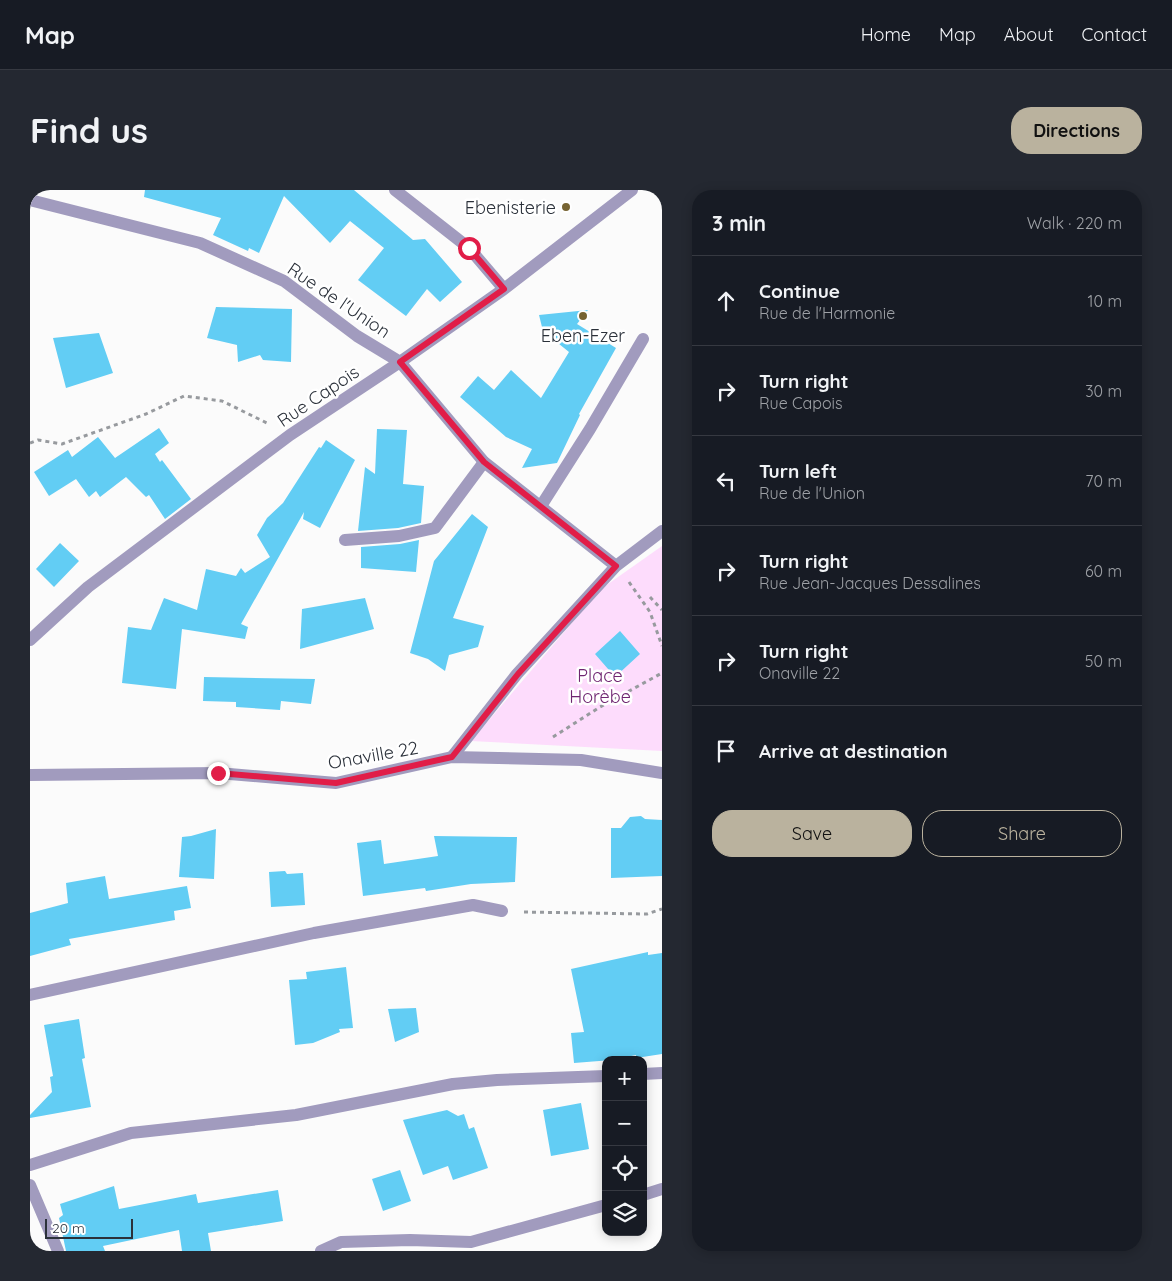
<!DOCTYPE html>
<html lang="en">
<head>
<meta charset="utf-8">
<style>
	body { margin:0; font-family:Quicksand,sans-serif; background:#242831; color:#f1f3f6 }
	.controls { position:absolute; right:15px; bottom:15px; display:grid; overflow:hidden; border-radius:10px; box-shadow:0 2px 12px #0003 }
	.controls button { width:45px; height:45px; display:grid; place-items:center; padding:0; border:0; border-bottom:1px solid #363941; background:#171b24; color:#f1f3f6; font:25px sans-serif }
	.scale { position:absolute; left:15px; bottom:12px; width:88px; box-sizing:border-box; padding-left:5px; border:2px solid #2b313a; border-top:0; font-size:14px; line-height:18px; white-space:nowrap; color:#2b313a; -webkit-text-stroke:4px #fff; paint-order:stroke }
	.stop { position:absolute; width:15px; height:15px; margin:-11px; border:4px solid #e11d48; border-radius:50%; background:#fff }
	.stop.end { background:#e11d48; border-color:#fff; box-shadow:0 1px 5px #0008 }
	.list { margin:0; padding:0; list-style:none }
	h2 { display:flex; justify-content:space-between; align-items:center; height:65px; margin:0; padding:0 20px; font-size:21px }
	h2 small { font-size:16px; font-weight:400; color:#9ea1a6 }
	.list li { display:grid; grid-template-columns:32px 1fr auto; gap:15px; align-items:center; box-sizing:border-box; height:90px; padding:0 20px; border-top:1px solid #363941 }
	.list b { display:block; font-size:19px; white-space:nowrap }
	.list p { margin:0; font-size:16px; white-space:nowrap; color:#9ea1a6 }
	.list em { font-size:16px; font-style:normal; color:#9ea1a6 }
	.actions { display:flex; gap:10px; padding:15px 20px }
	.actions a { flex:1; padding:11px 0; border:1px solid #bab29e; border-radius:20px; text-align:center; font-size:18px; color:#bab29e }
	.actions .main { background:#bab29e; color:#111 }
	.icon { flex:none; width:28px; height:28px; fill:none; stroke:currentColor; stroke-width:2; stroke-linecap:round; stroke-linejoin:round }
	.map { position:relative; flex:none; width:632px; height:1061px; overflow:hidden; border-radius:20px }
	header { display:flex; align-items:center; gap:30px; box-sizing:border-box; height:70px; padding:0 25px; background:#171b24; border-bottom:1px solid #363941 }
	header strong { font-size:24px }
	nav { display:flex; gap:28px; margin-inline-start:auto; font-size:18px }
	.intro { display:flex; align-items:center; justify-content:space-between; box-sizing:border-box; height:120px; padding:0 30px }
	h1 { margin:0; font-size:35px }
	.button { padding:12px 22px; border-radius:20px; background:#bab29e; color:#111; font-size:18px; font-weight:700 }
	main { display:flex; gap:30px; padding:0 30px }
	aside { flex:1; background:#171b24; border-radius:20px; box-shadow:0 2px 12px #0003 }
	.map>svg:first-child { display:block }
	.green { fill:#fddcfc }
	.building { fill:#62cdf4 }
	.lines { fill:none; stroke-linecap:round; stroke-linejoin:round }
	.path { stroke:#979a9e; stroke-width:3; stroke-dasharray:4 4; stroke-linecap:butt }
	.service { stroke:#a19bbe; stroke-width:12 }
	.minor { stroke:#a19bbe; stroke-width:12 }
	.tertiary { stroke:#a19bbe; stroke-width:12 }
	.route { stroke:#e11d48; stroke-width:6 }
	.poi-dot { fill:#766332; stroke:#fff; stroke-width:2 }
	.labels { text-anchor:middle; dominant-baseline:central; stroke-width:5; stroke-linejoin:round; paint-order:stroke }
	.poi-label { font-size:18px; fill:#2b313a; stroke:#fff; text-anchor:end }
	.street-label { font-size:18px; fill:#2b313a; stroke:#fff }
	.park-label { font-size:18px; fill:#6f2571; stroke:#fff }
</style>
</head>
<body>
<header>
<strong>Map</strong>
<nav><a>Home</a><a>Map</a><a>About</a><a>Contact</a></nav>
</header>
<div class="intro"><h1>Find us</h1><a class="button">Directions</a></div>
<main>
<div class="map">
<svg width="632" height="1061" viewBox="0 0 632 1061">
	<rect width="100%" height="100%" fill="#fbfbfb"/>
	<path class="green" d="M 632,356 L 632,561 L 441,551 L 571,399 Z"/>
	<path class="building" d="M 115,0 L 324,0 L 383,50 L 395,49 L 432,92 L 410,112 L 397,99 L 376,126 L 328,90 L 354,58 L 320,31 L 300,53 L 254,6 L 229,63 L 219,58 L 218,61 L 183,45 L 191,28 L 114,7 Z
		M 186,117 L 262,119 L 261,172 L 233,170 L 230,165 L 208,172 L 207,155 L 177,148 Z
		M 558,120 L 547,134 L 586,158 L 549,224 L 550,225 L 527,273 L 492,278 L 502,259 L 476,247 L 430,207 L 448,186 L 464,200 L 481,180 L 511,208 L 539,162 L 513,141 L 509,125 Z
		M 69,143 L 83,183 L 36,198 L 23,148 Z
		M 129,238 L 139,253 L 125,264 L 130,272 L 132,270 L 161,309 L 135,329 L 119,305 L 116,307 L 96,287 L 70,307 L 66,301 L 59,307 L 46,289 L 19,306 L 4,282 L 38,260 L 42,267 L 68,247 L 85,268 Z
		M 347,239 L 377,240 L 373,294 L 394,296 L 391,333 L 368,338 L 328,341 L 335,277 L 345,284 Z
		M 296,250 L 325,270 L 290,338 L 273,329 L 274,322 L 211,434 L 218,437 L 215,449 L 152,439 L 146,499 L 92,493 L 98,437 L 121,440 L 134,408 L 167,420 L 176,379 L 206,386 L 211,378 L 215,383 L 240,367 L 227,345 L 237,328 L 253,313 L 289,257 L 291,258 Z
		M 442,324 L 458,337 L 423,428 L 454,436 L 448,457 L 419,465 L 415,481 L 398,469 L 380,463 L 404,371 Z
		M 389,350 L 386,382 L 331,378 L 331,357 L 370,354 Z
		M 30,353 L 49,371 L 24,397 L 6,379 Z
		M 335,408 L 344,439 L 270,459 L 272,419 Z
		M 590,441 L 610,464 L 585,487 L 565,464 Z
		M 174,487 L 285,489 L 281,514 L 251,511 L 250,520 L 206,517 L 206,512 L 173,511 Z
		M 611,626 L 615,629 L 632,630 L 632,686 L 581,688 L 581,638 L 591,638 L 600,627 Z
		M 186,639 L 184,689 L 149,687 L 152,647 L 161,646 Z
		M 404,646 L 487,647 L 485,692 L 441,694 L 396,701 L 395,698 L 333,706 L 327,653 L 351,650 L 354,674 L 408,666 Z
		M 255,681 L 257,684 L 273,683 L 275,715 L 241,717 L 239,682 Z
		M 75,686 L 79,709 L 157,696 L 161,718 L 144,721 L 145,730 L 39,749 L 41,755 L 0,766 L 0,723 L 38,713 L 36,693 Z
		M 618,762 L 618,765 L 632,763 L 632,864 L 606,868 L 606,865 L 582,870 L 544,873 L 541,843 L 554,842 L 541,779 Z
		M 316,777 L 323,838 L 309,839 L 310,842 L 283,853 L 265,855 L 259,790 L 277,789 L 276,782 Z
		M 386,818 L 389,842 L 365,852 L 358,819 Z
		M 49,829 L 55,868 L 52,869 L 61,917 L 0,928 L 0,925 L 22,902 L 20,887 L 23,886 L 14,835 Z
		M 551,913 L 559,959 L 521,966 L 513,920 Z
		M 417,920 L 428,926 L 434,924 L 439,939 L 444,937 L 458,978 L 423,990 L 418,976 L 393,985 L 373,930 Z
		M 370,980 L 381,1011 L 353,1021 L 342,989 Z
		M 84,996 L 89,1019 L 166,1004 L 168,1013 L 248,1000 L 253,1031 L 178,1043 L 181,1061 L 152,1061 L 149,1040 L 73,1056 L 75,1061 L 36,1061 L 29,1028 L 33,1025 L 30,1014 Z"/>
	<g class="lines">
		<path class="path" d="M 0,253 L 8,250 L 32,254 L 116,224 L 154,206 L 192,211 L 239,234
			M 599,392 L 620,422 L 632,456
			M 620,407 L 632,420
			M 523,547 L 570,517 L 632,483
			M 494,722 L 617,724 L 632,719"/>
		<path class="service" d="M 511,316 L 560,239 L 613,149
			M 315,350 L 369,346 L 405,338 L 454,272"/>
		<path class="minor" d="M 365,0 L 439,58 L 474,99
			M 0,10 L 170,53 L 254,91 L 327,146 L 370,172 L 454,272 L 586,376
			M 0,450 L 58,397 L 260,245 L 370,172 L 474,99 L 602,0
			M 422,567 L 487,484 L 586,376 L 632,341
			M 0,805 L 284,743 L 443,715 L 472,721
			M 613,884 L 632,883
			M 0,975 L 101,943 L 266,925 L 423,894 L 467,890 L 576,886
			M 0,995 L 28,1061
			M 613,1005 L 632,999
			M 291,1061 L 311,1052 L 380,1050 L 441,1052 L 576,1015"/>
		<path class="tertiary" d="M 0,585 L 188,583 L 306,593 L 422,567 L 551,570 L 632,583"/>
	</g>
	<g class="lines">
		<path class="route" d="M 188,583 L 306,593 L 422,567 L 488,484 L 586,376 L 454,272 L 370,172 L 474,99 L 439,58"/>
	</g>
	<g class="poi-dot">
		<circle cx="536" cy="17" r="5"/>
		<circle cx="553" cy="126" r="5"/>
	</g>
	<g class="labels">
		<g class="poi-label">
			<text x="526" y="17">Ebenisterie</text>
			<text x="553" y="145" text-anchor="middle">Eben-Ezer</text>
		</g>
		<g class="street-label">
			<text transform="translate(309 110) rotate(34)">Rue de l'Union</text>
			<text transform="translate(288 206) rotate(-34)">Rue Capois</text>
			<text transform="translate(343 565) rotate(-10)">Onaville 22</text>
		</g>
		<g class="park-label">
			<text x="570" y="485">Place<tspan x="570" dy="21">Horèbe</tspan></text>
		</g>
	</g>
</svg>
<div class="controls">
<button>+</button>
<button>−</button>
<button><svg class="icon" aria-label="locate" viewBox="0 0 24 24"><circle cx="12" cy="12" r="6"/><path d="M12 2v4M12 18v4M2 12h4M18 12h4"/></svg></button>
<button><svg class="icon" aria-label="layers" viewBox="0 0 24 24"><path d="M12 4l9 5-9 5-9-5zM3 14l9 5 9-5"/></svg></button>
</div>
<div class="scale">20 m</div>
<div class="stop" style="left:439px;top:58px"></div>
<div class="stop end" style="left:188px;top:583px"></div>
</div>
<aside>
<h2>3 min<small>Walk · 220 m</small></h2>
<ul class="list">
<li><svg class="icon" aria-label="ahead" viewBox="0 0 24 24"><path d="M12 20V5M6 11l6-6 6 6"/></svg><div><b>Continue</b><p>Rue de l'Harmonie</p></div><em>10 m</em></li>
<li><svg class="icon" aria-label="right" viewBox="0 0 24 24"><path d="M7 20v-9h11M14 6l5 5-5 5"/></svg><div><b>Turn right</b><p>Rue Capois</p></div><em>30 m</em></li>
<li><svg class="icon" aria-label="left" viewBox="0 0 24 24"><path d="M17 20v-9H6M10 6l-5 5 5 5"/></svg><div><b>Turn left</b><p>Rue de l'Union</p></div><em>70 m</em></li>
<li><svg class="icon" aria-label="right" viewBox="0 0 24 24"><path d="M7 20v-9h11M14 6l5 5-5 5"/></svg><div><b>Turn right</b><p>Rue Jean-Jacques Dessalines</p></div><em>60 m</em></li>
<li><svg class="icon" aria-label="right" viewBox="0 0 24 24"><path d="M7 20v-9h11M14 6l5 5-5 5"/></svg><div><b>Turn right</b><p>Onaville 22</p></div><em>50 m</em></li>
<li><svg class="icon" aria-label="arrive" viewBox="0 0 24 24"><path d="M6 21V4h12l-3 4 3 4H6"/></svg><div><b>Arrive at destination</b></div></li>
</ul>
<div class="actions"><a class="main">Save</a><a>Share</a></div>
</aside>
</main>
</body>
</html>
